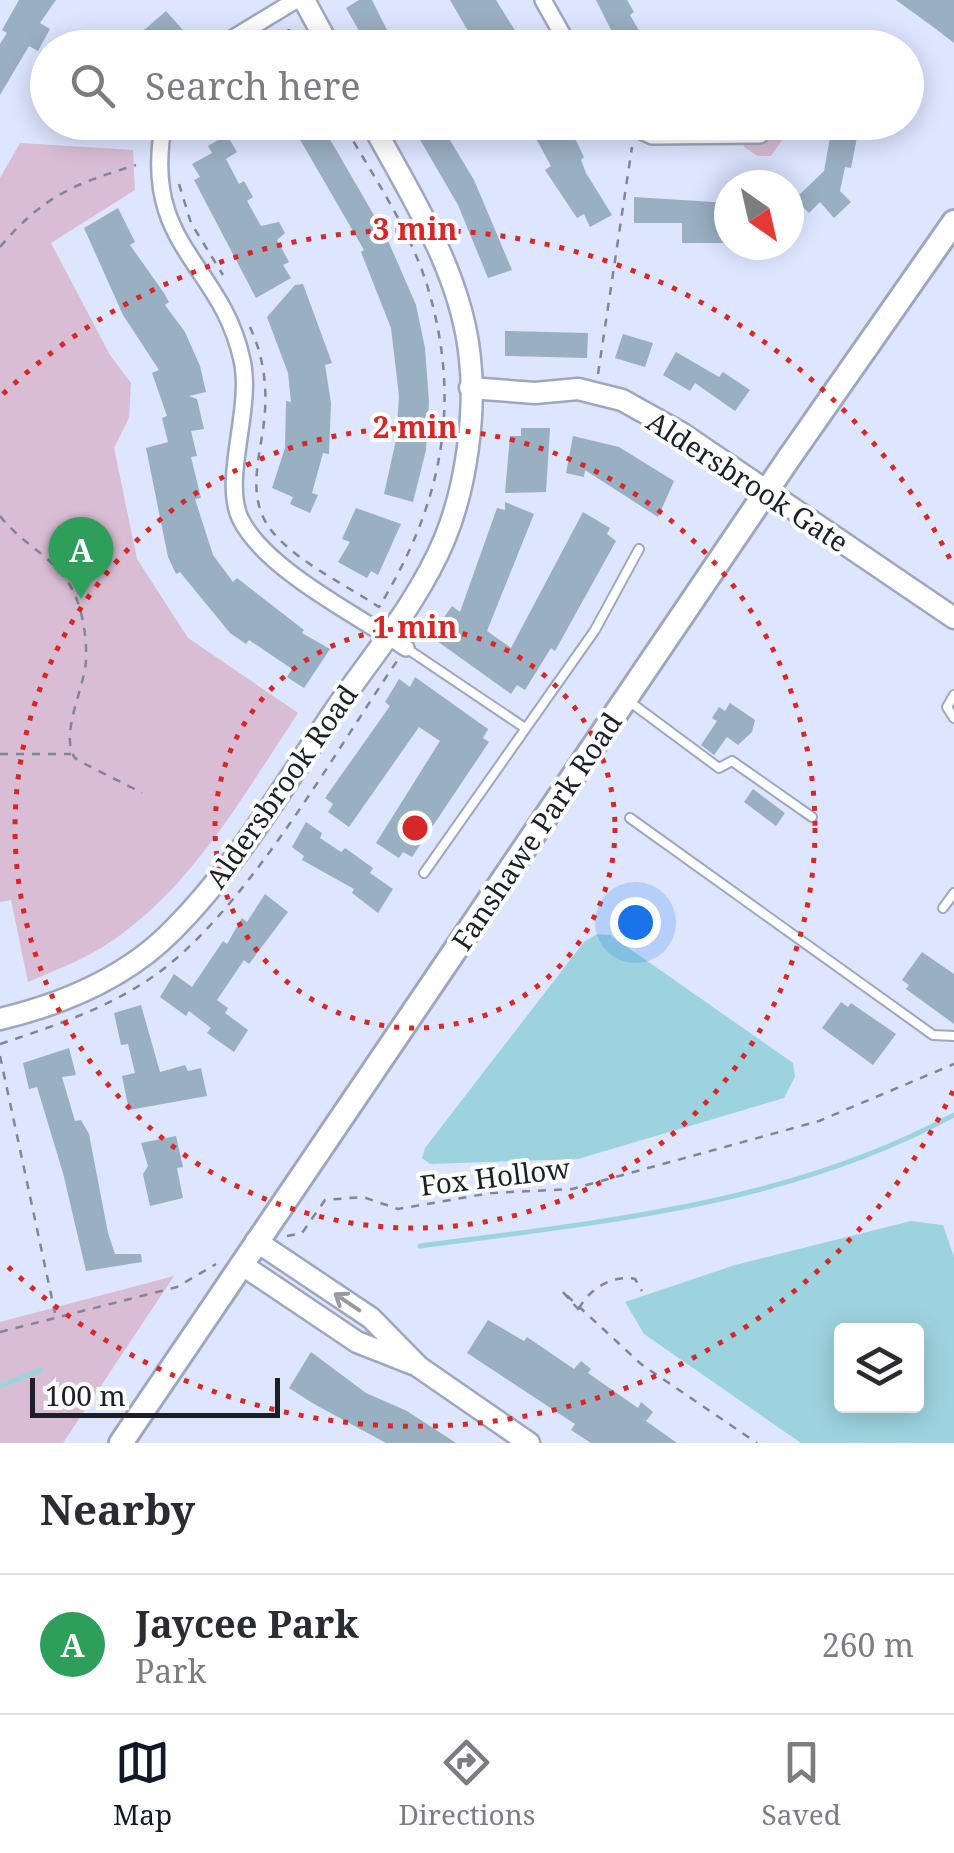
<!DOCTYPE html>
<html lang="en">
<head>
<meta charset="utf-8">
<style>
	body { margin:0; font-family:"Noto Serif",serif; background:#f7f7f7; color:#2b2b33 }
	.controls { position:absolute; right:30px; bottom:30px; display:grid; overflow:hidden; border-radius:10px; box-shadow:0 5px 25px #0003 }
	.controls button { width:90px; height:90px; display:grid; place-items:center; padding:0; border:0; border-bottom:2px solid #e1e1e2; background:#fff; color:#2b2b33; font:50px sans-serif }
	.compass { position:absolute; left:714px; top:170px; width:90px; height:90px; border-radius:50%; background:#fff; box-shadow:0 5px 25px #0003; rotate:146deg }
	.scale { position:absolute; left:30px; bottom:25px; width:250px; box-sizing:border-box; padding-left:10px; border:5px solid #1c1f28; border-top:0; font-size:28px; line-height:35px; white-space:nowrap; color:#1c1f28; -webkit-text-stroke:8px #fff; paint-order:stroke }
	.you { position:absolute; left:635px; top:922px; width:35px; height:35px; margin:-25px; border:8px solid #fff; border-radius:50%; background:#1a73e8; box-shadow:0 0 0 15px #1a73e833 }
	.badge { display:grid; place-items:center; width:65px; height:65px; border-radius:50%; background:#111827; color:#fff; font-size:32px; font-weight:700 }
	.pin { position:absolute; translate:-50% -82px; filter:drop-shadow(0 2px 5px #0008) }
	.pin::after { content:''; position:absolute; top:52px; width:35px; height:30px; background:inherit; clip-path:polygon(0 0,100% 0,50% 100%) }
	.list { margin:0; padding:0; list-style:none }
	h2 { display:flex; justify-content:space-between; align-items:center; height:130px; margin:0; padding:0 40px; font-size:42px }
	h2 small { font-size:32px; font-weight:400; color:#7c7c81 }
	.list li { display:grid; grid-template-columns:65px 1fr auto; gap:30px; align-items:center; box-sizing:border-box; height:140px; padding:0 40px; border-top:2px solid #e1e1e2 }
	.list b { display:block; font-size:38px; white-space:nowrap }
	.list p { margin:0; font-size:32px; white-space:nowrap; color:#7c7c81 }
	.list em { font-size:32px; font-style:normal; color:#7c7c81 }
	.icon { flex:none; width:55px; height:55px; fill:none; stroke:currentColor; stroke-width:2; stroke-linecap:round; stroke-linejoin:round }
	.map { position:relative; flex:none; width:954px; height:1443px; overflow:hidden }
	.search { position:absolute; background:#fff; box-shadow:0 5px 25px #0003; left:30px; right:30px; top:30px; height:110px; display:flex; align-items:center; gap:25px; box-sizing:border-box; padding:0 35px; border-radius:55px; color:#7c7c81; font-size:38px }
	.sheet { height:270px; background:#fff }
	nav { display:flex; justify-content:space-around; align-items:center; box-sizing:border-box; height:140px; border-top:2px solid #e1e1e2; background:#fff; font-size:28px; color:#7c7c81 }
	nav a { display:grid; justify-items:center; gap:5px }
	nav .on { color:#111827 }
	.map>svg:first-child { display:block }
	.green { fill:#d9bdd4 }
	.water { fill:#9dd3df; fill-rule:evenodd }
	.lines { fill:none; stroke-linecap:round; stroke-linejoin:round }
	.stream { stroke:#9dd3df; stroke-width:5 }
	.building { fill:#99afc2 }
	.service-casing { stroke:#9fa7bf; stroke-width:12 }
	.minor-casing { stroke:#9fa7bf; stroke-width:20 }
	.tertiary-casing { stroke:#9fa7bf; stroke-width:25 }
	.secondary-casing { stroke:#9fa7bf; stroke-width:28 }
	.path { stroke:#808698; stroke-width:2.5; stroke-dasharray:8 8; stroke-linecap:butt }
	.service { stroke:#fff; stroke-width:8 }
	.minor { stroke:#fff; stroke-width:15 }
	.tertiary { stroke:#fff; stroke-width:20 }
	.secondary { stroke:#fff; stroke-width:22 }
	.oneway { stroke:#999a9e }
	.ring { fill:none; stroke:#d62828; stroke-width:5; stroke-dasharray:5 10 }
	.labels { text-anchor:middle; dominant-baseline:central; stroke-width:8; stroke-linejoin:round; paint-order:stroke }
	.street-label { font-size:28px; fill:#1c1f28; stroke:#fff }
	.centre { fill:#d62828; stroke:#fff; stroke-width:5 }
	.ring-label { font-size:30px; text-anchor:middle; font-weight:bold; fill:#d62828; stroke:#fff; stroke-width:8; stroke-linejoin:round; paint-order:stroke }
</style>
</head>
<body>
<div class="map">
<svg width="954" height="1443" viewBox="0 0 954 1443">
	<rect width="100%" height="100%" fill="#dde5ff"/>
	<path class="green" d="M 750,123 L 777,123 L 782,140 L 771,156 L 758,156 L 744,147 L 741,129 Z
		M 20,143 L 133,150 L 135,190 L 51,243 L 110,355 L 131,383 L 129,418 L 114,448 L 137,559 L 188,638 L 298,713 C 246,791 199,876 123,933 C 95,955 61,968 28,982 L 11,900 L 0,902 L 0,178 Z
		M 174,1276 L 63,1443 L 0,1443 L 0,1322 Z"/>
	<path class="water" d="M 597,934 L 610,935 L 793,1063 L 795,1077 L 784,1098 L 578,1159 L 430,1164 L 422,1158 L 425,1148 L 584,942 Z
		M 911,1221 L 943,1225 L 954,1257 L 954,1443 L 801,1443 L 644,1334 L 625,1302 L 735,1265 ZM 842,1330 L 916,1330 L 916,1406 L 842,1406 Z"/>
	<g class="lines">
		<path class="stream" d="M 420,1246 C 602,1222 790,1204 954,1115
			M 0,1386 L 41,1370"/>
	</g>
	<path class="building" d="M 19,0 L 56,0 L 40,23 L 50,29 L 38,51 L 29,46 L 0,95 L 0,44 L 7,33 L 2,30 Z
		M 359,0 L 372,0 L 396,48 L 369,48 L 346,8 Z
		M 450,0 L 496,0 L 526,48 L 478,48 Z
		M 596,0 L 627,0 L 634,12 L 630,15 L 646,43 L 620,48 Z
		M 896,0 L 954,0 L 954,43 L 936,29 Z
		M 166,11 L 183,30 L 157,48 L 143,31 Z
		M 709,32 L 774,34 L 774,48 L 708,48 Z
		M 98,122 L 125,122 L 121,140 L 96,135 Z
		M 310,122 L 320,122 L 386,236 L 416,305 L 425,348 L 429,402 L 426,450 L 413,502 L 384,494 L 396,440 L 399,396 L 391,328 L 361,252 L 364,250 L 295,131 Z
		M 419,122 L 439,122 L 474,180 L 512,270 L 488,278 L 458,205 L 412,126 Z
		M 527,122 L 567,122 L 584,157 L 581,160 L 586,173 L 612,215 L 590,227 L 584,214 L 577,218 L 545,170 L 551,166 Z
		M 831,132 L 857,137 L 851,168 L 845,167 L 840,191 L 851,202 L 834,218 L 820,202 L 809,213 L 795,199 L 824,171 Z
		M 227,135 L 237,152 L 226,159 L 239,184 L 244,181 L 253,197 L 247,201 L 261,226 L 279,222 L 285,233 L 277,240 L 289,262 L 283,265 L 291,278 L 256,298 L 194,180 L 200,177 L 192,164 L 212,153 L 208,146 Z
		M 634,197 L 729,203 L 729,243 L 682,243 L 682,223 L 634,223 Z
		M 118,208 L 135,242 L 130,245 L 164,293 L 169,302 L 165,305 L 185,332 L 200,366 L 206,392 L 189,396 L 197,399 L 204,429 L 191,431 L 197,456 L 191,457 L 201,498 L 195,499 L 213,555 L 233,582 L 237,578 L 304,630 L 302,633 L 330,649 L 304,688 L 287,677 L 292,669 L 249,640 L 246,644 L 230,633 L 180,572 L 176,574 L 168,557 L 146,448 L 168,442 L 162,418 L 167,416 L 152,373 L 159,370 L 123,315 L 84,228 Z
		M 303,284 L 332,363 L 325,365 L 331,403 L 329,454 L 323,453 L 312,493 L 318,495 L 310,513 L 290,504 L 293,497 L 272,488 L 285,448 L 286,401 L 291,402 L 288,373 L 267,317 L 295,285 Z
		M 505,331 L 588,333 L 587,358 L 505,356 Z
		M 623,334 L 653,343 L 645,367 L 615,358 Z
		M 676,352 L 719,377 L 723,372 L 750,390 L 735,411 L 695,383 L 690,391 L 663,375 Z
		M 521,428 L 550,428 L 546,492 L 505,493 L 510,436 L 521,436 Z
		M 573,436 L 619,447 L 674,481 L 658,517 L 585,470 L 584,477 L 566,473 Z
		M 505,502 L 534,514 L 487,631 L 511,648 L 583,512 L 610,528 L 607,534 L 616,541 L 555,651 L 551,648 L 525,690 L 517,685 L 511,694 L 437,641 L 443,631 L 437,627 L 452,606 L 460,612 L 497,508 L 505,510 Z
		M 356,508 L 401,524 L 378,575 L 371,571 L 367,578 L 338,562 L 350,542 L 342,539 Z
		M 415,677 L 488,729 L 483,738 L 489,742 L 412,857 L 403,852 L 399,858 L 376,843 L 440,741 L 419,727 L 349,827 L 328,812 L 333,804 L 325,798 L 390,706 L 385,702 L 399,679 L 410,687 Z
		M 730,703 L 755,720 L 752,732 L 738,745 L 727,737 L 714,755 L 701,745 L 717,721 L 712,718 L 719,707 L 725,711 Z
		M 753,789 L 785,813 L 776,826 L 744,802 Z
		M 306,822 L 322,833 L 320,838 L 341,852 L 345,848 L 373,868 L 370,873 L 393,889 L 378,913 L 352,893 L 354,889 L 302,860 L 304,856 L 292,847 Z
		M 265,894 L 288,912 L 249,964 L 244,960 L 217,1000 L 228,1008 L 225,1013 L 248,1030 L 234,1052 L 207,1033 L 211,1028 L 189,1011 L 186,1016 L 160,997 L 174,974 L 192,987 L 223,941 L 227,944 L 242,918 L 247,922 Z
		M 922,952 L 954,974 L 954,1024 L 906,989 L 909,985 L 902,980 Z
		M 841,1002 L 848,1007 L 851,1003 L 896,1034 L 873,1065 L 822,1028 Z
		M 141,1005 L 160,1072 L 185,1065 L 188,1071 L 201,1068 L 207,1096 L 129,1110 L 122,1076 L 135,1073 L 128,1044 L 121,1045 L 114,1013 Z
		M 69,1048 L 76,1075 L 62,1077 L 75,1121 L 81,1120 L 89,1134 L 108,1233 L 115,1254 L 141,1254 L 142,1262 L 86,1271 L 63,1173 L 37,1087 L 29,1089 L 23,1063 Z
		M 176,1136 L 183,1167 L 177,1168 L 183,1198 L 150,1206 L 143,1174 L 148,1166 L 141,1143 Z
		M 488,1320 L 524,1341 L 527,1337 L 574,1369 L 581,1361 L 591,1369 L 588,1373 L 638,1408 L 641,1402 L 653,1412 L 646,1421 L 677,1443 L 591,1443 L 571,1430 L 575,1424 L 467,1353 Z
		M 311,1352 L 366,1393 L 407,1411 L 456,1443 L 386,1443 L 314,1404 L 289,1388 Z"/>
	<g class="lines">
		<defs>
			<path id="service" d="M 406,648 L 525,728
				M 954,695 L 947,707 L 954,718
				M 630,702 L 719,768 L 732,761 L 812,817
				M 630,818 L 933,1035 L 954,1036
				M 424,873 L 595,630 L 639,549
				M 943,908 L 954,893"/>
			<path id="minor" d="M 543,0 L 570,48
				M 217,48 L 296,0
				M 164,122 C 140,246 221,262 242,360 C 253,408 222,478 240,518 C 264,569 358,616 406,648
				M 622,122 L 652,136 L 760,135"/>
			<path id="tertiary" d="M 304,0 L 330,48
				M 470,388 L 535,393 L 578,389 L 622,400 L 683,434 L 954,618
				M 0,1019 C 63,1004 127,977 173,930 C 237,866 284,785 335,710 C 373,655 419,601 445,538 C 466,487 476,414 470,359 C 462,273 411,196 371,122
				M 256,1241 L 371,1318 L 419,1367 L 529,1443
				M 241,1264 L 357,1342 L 413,1364"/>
			<path id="secondary" d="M 121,1443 L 789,458 L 954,222"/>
		</defs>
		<use href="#service" class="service-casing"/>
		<use href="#minor" class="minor-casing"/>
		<use href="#tertiary" class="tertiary-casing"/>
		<use href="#secondary" class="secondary-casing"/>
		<path class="path" d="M 258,48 L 289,30 L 299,48
			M 179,184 L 191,223 L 223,275
			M 0,247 C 43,196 74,184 136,165
			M 250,327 C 262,353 267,381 265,410 C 263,453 241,498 276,536 C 303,565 346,585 379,607 C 442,504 463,403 427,285 C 409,228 372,174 342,122
			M 598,374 L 632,147
			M 0,516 C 22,545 58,558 74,593 C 83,612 87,639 86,660 C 85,687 59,735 75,758 C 79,762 132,787 142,793
			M 0,754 L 71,754
			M 0,1044 C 51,1027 103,1010 148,980 C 241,919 332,756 397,661
			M 0,1056 L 55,1313
			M 287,1236 L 302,1233 L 325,1200 L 363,1197 L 398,1209 L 491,1193 L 572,1189 L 819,1121 L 954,1064
			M 579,1309 C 588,1289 614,1274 635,1279 L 642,1291
			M 579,1310 L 562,1291 L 641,1364 L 757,1443
			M 0,1332 L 177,1287 L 216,1264"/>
		<use href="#service" class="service"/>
		<use href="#minor" class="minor"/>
		<use href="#tertiary" class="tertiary"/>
		<use href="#secondary" class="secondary"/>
	</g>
	<defs><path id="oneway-shaft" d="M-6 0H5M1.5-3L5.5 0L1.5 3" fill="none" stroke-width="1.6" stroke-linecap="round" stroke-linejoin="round" transform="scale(2.5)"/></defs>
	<use class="oneway" href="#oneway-shaft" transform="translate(347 1302) rotate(-146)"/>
	<g class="ring">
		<circle cx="415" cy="828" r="200"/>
		<circle cx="415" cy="828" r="400"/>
		<path d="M953 1091A599 599 0 0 1 3 1262M3 394A599 599 0 0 1 953 565"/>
	</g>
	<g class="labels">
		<g class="street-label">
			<text transform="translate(748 481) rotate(33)">Aldersbrook Gate</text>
			<text transform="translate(281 786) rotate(-55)">Aldersbrook Road</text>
			<text transform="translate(536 831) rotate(-56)">Fanshawe Park Road</text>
			<text transform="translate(495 1176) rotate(-7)">Fox Hollow</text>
		</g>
	</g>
	<circle cx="415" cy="828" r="15" class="centre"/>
	<g class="ring-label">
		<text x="415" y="240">3 min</text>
		<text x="415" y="438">2 min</text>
		<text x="415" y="638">1 min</text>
	</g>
</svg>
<div class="controls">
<button><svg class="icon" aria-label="layers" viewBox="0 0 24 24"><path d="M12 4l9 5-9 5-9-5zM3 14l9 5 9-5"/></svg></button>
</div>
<svg class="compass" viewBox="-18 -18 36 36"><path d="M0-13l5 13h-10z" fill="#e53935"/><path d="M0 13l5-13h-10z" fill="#7c7c81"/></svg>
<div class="scale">100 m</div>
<div class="you"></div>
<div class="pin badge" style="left:81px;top:599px;background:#2e9e5b">A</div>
<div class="search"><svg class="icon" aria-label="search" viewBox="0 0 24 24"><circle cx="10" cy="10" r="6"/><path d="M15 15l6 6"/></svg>Search here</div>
</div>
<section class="sheet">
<h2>Nearby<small></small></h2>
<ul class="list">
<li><span class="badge" style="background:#2e9e5b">A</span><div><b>Jaycee Park</b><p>Park</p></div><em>260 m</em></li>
</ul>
</section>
<nav>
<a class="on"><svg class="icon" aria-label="map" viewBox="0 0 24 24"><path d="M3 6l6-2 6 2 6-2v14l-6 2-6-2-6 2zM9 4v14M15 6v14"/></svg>Map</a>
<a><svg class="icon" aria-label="directions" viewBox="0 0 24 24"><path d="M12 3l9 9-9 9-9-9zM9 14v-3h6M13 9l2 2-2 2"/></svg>Directions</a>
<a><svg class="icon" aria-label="saved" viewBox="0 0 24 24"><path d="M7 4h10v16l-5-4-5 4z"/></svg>Saved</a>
</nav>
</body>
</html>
